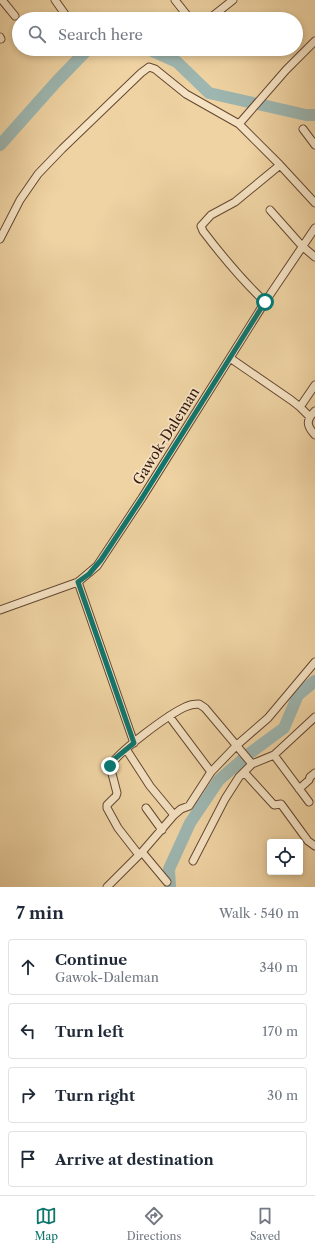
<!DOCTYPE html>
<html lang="en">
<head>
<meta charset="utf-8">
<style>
	body { margin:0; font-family:"Libre Caslon Text",serif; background:#f2f2f3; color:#1f2937 }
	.controls { position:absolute; right:12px; bottom:12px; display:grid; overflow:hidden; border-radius:4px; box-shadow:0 2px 6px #0003 }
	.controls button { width:36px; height:36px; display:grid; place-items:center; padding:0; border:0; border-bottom:1px solid #e0e1e3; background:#fff; color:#1f2937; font:20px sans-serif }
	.stop { position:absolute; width:12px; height:12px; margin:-9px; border:3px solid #0f766e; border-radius:50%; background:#fff }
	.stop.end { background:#0f766e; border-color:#fff; box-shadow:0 1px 4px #0008 }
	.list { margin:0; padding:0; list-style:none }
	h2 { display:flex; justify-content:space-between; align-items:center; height:52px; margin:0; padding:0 16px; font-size:17px }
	h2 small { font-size:13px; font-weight:400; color:#747a83 }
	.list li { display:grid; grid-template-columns:26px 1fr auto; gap:12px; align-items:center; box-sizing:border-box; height:56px; margin:0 8px 8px; padding:0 8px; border:1px solid #e0e1e3; border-radius:4px }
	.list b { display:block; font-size:15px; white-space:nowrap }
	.list p { margin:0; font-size:13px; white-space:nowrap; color:#747a83 }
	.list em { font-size:13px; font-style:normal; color:#747a83 }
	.icon { flex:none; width:22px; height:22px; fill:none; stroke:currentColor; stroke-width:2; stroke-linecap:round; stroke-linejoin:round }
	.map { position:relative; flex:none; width:315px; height:887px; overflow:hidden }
	.search { position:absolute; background:#fff; box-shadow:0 2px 6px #0003; left:12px; right:12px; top:12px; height:44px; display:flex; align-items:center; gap:10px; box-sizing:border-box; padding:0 14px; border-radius:22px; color:#747a83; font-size:15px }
	.sheet { height:308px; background:#fff }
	nav { display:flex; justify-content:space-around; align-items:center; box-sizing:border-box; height:56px; border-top:1px solid #e0e1e3; background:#fff; font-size:11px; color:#747a83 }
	nav a { display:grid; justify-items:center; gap:2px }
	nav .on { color:#0f766e }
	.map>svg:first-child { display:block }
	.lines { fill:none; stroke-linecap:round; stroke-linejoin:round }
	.river { stroke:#9db6b0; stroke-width:12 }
	.minor-casing { stroke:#644832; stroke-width:9 }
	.minor { stroke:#f5e2c3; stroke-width:7 }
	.route { stroke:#0f766e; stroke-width:5 }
	.labels { text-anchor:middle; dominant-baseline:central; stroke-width:3.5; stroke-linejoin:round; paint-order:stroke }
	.street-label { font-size:14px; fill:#36190d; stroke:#f5e2c3 }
</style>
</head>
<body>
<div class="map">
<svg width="315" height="887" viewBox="0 0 315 887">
	<rect width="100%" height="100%" fill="#efd3a3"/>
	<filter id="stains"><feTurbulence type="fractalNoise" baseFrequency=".005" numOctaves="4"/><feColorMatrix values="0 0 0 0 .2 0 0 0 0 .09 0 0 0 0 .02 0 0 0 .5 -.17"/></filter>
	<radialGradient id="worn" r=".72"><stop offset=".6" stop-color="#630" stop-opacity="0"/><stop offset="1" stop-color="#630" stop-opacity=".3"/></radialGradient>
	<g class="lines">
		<path class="river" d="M 148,49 L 177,62 L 209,93 L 306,115 L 315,115
			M 0,145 L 57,81 L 88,49
			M 170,887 L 169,869 L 190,823 L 219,780 L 250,753 L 284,728 L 298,695 L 315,681"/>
		<defs>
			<path id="minor" d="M 2,0 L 15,16
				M 55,0 L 67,17
				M 175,0 L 190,19
				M 209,19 L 233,0
				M 0,37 L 1,39
				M 239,124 L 286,70 L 315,41
				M 303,129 L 315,145
				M 270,210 L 302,246 L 315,257
				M 0,239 L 20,200 L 38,174 L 62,149 L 141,73 L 149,67 L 155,69 L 186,94 L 239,124 L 280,165 L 315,203
				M 265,302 C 242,280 222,256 203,231 L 201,226 L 211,215 L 235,202 L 280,165
				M 230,358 L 291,400 L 300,407 L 309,416
				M 300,407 L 315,385
				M 315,411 C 306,420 306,425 315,435
				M 78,582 L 134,743
				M 0,610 L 78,582 L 97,566 L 142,498 L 265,302 L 315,228
				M 169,716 L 211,772
				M 126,749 L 150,786 L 174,815
				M 274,755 L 309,802
				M 244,772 L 274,805 L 281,804 L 308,841 L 315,846
				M 299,789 L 309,780 L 310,777 L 315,773
				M 146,808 L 162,830
				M 142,852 L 167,882
				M 139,855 L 118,828 L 107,808 L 107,805 L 116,796 L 117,793 L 110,766 C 119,751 168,715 185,707 C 189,705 194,704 199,704 L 205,708 L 252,764
				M 193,861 L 225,799 L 239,777 L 252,764 L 274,755 L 315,717
				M 107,887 L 142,852 L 174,815 L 181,809 L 189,806 L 211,772 L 237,745 L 268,718 L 315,662"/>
		</defs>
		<use href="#minor" class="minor-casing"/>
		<use href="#minor" class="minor"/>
	</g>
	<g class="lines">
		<path class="route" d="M 110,766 L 112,761 L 134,743 L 78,582 L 89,574 L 101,560 L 142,498 L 265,302"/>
	</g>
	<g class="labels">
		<g class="street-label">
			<text transform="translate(166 436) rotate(-58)">Gawok-Daleman</text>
		</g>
	</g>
	<rect width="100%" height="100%" filter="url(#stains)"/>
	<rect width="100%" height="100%" fill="url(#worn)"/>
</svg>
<div class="controls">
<button><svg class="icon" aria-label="locate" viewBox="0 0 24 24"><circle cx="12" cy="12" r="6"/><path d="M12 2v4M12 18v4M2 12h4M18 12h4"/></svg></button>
</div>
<div class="stop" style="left:265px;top:302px"></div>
<div class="stop end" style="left:110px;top:766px"></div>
<div class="search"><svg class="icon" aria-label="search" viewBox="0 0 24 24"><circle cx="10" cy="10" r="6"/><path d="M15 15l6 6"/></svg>Search here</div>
</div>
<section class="sheet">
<h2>7 min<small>Walk · 540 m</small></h2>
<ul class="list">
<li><svg class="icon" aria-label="ahead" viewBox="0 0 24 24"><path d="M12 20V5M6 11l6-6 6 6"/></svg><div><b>Continue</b><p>Gawok-Daleman</p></div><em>340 m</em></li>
<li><svg class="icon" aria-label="left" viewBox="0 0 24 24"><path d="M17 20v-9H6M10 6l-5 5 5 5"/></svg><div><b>Turn left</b></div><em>170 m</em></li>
<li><svg class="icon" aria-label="right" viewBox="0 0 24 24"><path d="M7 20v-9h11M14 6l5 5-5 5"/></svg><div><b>Turn right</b></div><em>30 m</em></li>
<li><svg class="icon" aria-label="arrive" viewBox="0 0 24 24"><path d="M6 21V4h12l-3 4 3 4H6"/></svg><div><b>Arrive at destination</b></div></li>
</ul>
</section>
<nav>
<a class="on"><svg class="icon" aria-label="map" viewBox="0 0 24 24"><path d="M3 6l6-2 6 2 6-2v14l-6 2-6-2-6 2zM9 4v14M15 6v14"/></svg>Map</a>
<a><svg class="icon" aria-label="directions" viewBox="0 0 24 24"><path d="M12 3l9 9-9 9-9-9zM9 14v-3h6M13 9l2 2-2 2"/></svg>Directions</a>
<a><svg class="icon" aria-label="saved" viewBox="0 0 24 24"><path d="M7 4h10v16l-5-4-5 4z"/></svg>Saved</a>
</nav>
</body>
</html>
